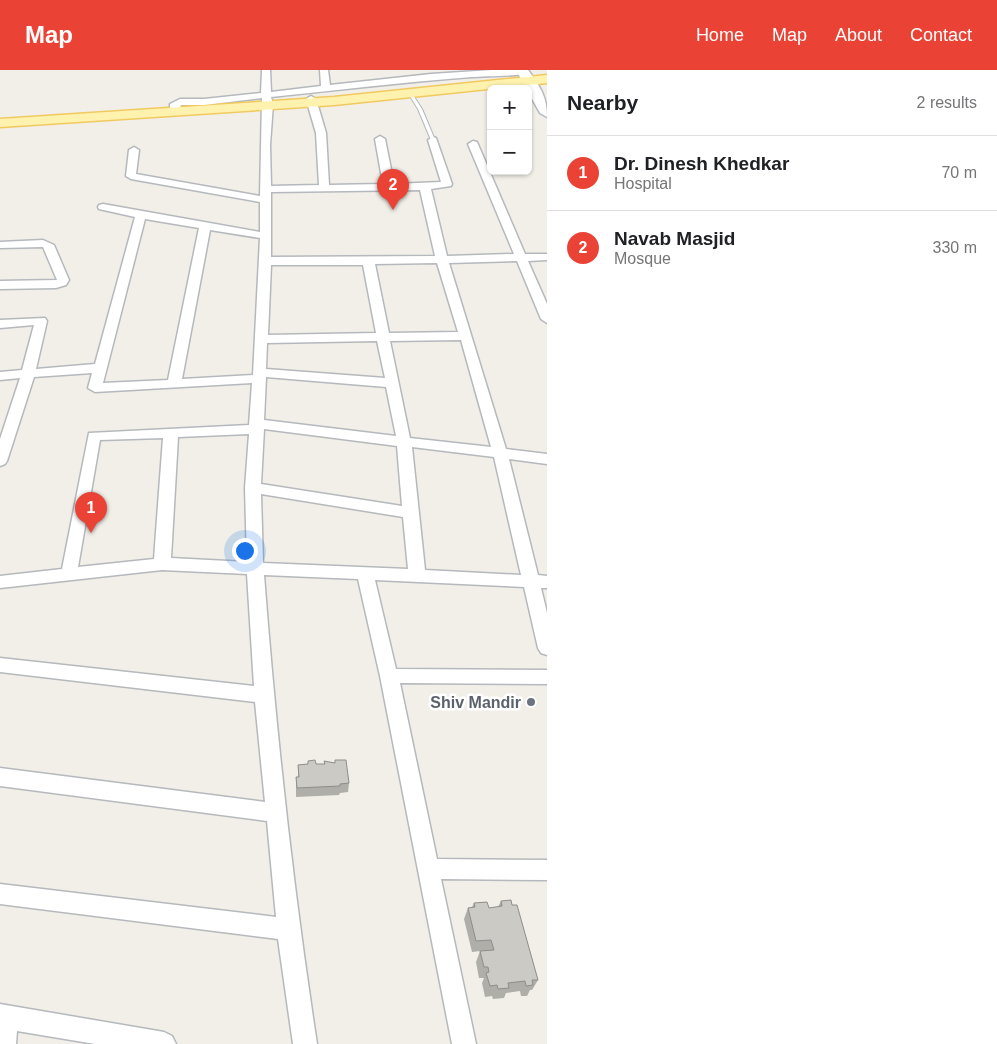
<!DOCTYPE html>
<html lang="en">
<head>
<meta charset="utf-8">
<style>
	body { margin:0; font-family:Helvetica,sans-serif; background:#f2f2f2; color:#202124 }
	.controls { position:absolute; right:15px; top:15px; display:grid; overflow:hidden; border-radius:8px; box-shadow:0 1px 4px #0004 }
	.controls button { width:45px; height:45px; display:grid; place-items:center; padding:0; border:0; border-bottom:1px solid #e0e0e0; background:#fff; color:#202124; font:25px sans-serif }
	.you { position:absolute; left:244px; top:480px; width:18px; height:18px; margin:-12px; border:4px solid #fff; border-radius:50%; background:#1a73e8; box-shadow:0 0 0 8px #1a73e833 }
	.badge { display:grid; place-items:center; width:32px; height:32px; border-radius:50%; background:#ea4335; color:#fff; font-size:16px; font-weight:700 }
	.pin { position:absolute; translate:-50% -41px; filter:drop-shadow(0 1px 2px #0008) }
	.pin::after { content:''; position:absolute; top:26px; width:18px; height:15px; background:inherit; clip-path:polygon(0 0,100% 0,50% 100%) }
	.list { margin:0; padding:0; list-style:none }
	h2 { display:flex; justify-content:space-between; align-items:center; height:65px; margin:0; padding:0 20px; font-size:21px }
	h2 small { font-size:16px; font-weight:400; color:#757577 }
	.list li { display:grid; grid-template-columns:32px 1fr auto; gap:15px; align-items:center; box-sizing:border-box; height:75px; padding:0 20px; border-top:1px solid #e0e0e0 }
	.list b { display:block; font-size:19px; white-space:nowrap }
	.list p { margin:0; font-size:16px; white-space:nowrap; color:#757577 }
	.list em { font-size:16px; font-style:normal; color:#757577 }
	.map { position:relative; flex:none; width:547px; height:974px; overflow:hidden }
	header { display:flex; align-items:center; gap:30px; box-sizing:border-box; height:70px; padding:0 25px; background:#ea4335; color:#fff }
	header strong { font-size:24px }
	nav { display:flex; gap:28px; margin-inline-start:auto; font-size:18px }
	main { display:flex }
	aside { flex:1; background:#fff }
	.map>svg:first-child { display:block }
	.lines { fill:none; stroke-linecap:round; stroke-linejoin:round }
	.lane-casing { stroke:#b5b8bc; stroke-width:2 }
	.street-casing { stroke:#b5b8bc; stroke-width:3 }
	.secondary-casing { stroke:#b6babf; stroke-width:3 }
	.primary-casing { stroke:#f2c960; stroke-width:3 }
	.lane { fill:#fff; fill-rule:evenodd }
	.street { fill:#fff; fill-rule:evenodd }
	.secondary { fill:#fff; fill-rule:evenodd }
	.primary { fill:#fff2af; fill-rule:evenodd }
	.wall { fill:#afaea9 }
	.building { fill:#cccac5; stroke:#8f8d8a }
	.worship-dot { fill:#6b7280; stroke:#fff; stroke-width:2 }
	.labels { text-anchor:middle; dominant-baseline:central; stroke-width:5; stroke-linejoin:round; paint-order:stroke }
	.worship-label { font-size:16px; font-weight:bold; fill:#5b616d; stroke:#fff; text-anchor:end }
</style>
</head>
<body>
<header>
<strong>Map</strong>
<nav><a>Home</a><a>Map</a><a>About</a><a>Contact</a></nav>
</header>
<main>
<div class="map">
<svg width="547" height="974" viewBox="0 0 547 974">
	<rect width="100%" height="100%" fill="#f1efe8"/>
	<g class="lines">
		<defs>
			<path id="lane" d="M 409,22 L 411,22 L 422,39 L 435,70 L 435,71 L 431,70 L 418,39 L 408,23 Z"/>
			<path id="street" d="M 262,0 L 270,0 L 271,22 L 321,16 L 320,0 L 328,0 L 330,15 L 431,4 L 492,0 L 524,0 L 528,3 C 524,6 482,6 472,7 C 405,12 338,20 271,27 L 273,34 L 270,75 L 271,116 L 319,115 L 316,63 L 306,29 L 311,26 L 316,29 L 326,63 L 329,115 L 383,114 L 375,69 L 380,66 L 385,69 L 394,114 L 441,112 L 428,70 L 433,67 L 436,68 L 452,114 L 451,116 L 431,119 L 447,186 L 514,184 L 468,74 L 473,71 L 477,72 L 525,184 L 547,184 L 547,190 L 528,191 L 547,234 L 547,253 L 541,249 L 517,191 L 449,193 L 506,379 L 547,384 L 547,394 L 509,389 L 538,505 L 547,506 L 547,518 L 541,518 L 547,543 L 547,585 L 541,583 L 538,578 L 524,517 L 375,510 L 396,599 L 547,600 L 547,614 L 400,613 L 437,789 L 547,790 L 547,810 L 441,809 L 476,974 L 452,974 L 380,606 L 358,509 L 264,505 C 276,662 293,818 317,974 L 293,974 L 278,869 L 0,834 L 0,814 L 276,847 L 267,751 L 0,716 L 0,698 L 265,732 L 255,632 L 0,602 L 0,588 L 254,616 L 247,504 L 162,500 L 0,518 L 0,506 L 62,499 L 89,363 L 249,355 L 252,313 L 95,322 L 88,318 L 92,303 L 34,307 L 7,391 L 5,394 L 0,396 L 0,369 L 20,308 L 0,310 L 0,302 L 22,300 L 34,255 L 0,258 L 0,250 L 45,248 L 47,251 L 36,299 L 95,294 L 135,147 L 99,139 L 98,137 L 99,135 L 103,134 L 260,162 L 260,132 L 131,109 L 126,106 L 129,80 L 134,77 L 139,80 L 136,104 L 260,126 L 262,28 L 204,35 L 181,35 L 178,43 L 175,44 L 170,41 L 170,34 L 180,29 L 204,29 L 261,23 ZM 420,120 L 435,186 L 271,187 L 271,122 ZM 145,149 L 199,158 L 168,310 L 103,313 ZM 210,160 L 260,168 L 253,305 L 182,309 ZM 437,193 L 458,262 L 389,263 L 375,194 ZM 271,195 L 363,195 L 376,263 L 268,265 ZM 461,270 L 491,377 L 410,368 L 390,271 ZM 377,271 L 385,308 L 266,299 L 267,273 ZM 266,307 L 386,317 L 396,366 L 264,350 ZM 264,359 L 397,376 L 402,436 L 261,414 ZM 249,364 L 245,418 L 247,492 L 171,488 L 178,367 ZM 163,368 L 154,489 L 78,497 L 100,370 ZM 412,377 L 494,387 L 521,505 L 425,500 ZM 261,424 L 403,447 L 408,499 L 263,493 Z
				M 43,170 L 54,175 L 69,210 L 66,215 L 56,218 L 0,219 L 0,211 L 57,210 L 43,177 L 0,178 L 0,172 Z
				M 0,934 L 164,962 L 172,966 L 176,974 L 95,974 L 17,961 L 16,974 L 0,974 Z"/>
			<path id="secondary" d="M 516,0 L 528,0 C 540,16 547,27 547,47 L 540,43 Z"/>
			<path id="primary" d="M 547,5 L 547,13 L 334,35 L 0,57 L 0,49 L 334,27 Z"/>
		</defs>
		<use href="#lane" class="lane-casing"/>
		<use href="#street" class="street-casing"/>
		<use href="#secondary" class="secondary-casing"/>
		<use href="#primary" class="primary-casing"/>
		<use href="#lane" class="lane"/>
		<use href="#street" class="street"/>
		<use href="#secondary" class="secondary"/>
		<use href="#primary" class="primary"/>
	</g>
	<path class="wall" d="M 324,691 L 349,713 L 348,722 L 340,723 L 339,725 L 296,727 L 296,707 L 298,707 L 298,695 L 324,694 Z
		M 501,831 L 538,910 L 532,920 L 530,920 L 527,926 L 521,926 L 520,921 L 506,923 L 504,928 L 493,929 L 492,926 L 485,927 L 482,913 L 484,908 L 479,908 L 476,892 L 480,881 L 472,882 L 464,849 L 468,838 L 472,837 L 474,833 L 489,838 L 498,837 Z"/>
	<path class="building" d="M 315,690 L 316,694 L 325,694 L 324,691 L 335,693 L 335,690 L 346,690 L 349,713 L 340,714 L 340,716 L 297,718 L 296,707 L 299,707 L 298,695 L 308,694 L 308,691 Z
		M 511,830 L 512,835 L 517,835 L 538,910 L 532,910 L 533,915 L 526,916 L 525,911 L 508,913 L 509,918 L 498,919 L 497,915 L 490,916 L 486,903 L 489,902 L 488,897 L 484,897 L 480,881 L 494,880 L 491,870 L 476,871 L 468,838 L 475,837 L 474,833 L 487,832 L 489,838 L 502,836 L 501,831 Z"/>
	<circle class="worship-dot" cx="531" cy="632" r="5"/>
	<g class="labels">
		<g class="worship-label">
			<text x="521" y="632">Shiv Mandir</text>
		</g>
	</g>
</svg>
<div class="controls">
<button>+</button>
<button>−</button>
</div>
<div class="you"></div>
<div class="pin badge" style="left:91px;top:463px">1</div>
<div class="pin badge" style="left:393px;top:140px">2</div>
</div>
<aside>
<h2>Nearby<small>2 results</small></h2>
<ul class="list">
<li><span class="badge">1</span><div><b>Dr. Dinesh Khedkar</b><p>Hospital</p></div><em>70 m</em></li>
<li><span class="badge">2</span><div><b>Navab Masjid</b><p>Mosque</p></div><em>330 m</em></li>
</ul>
</aside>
</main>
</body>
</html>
